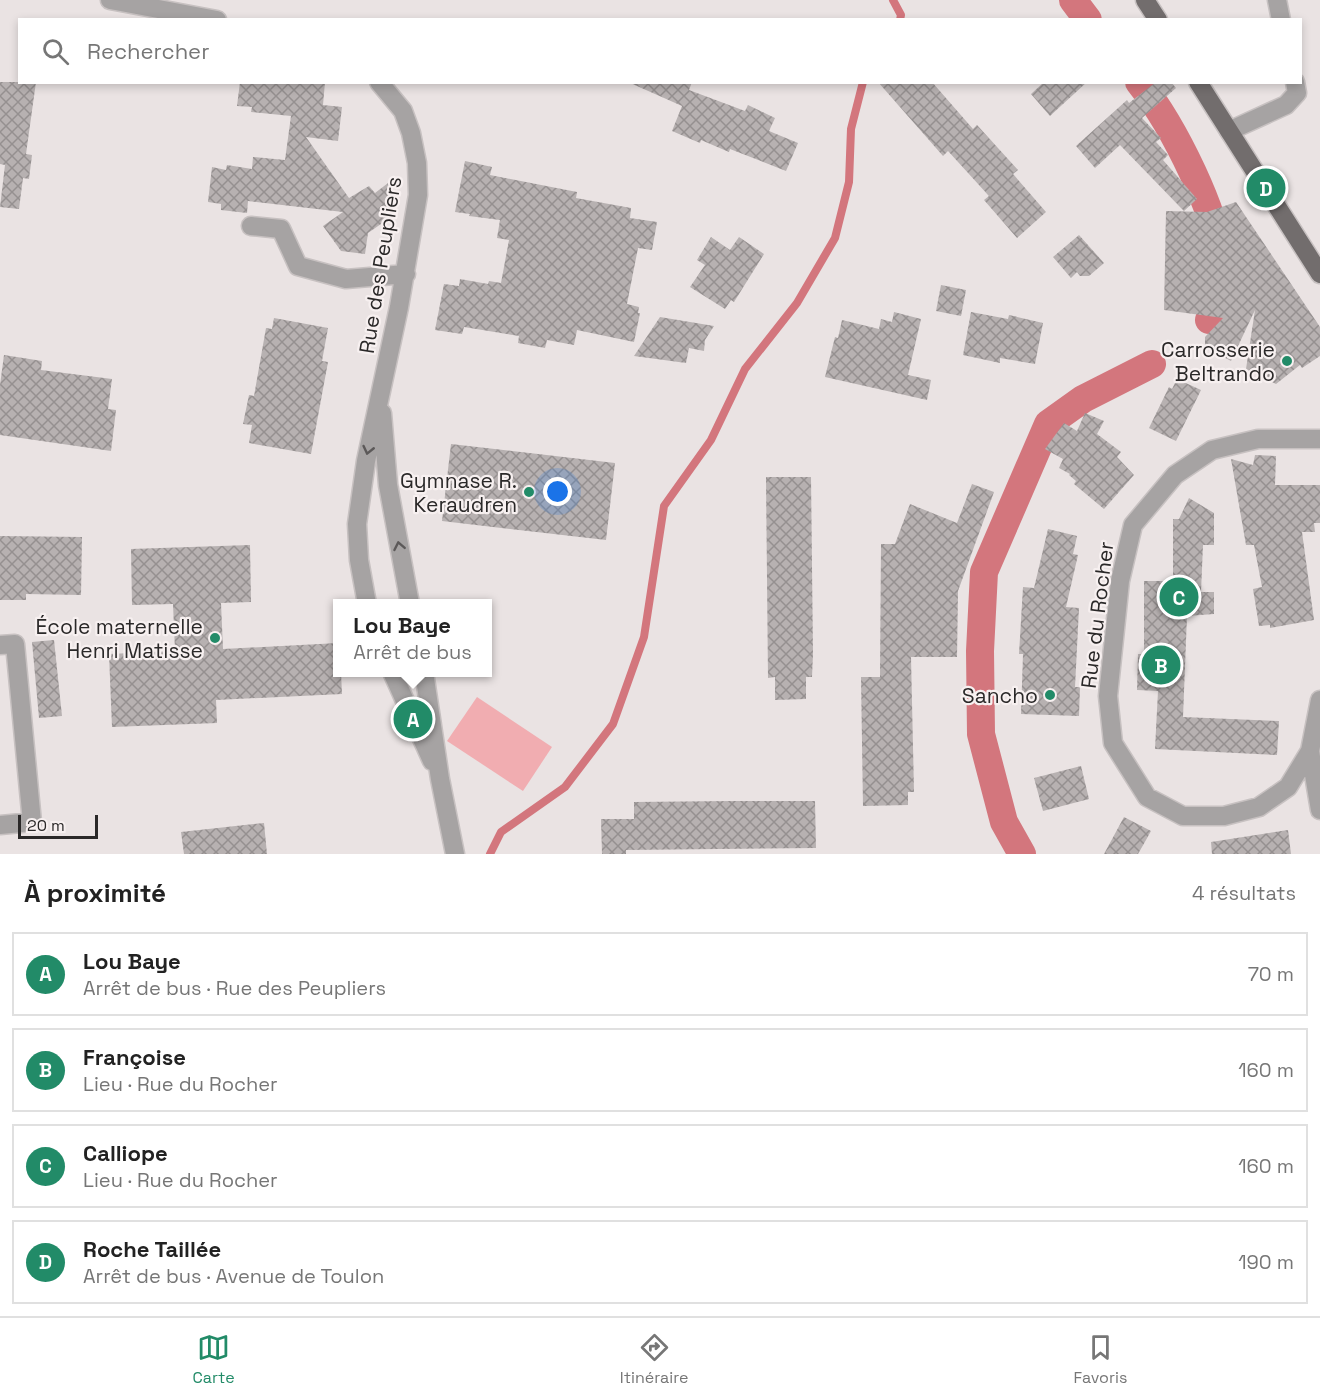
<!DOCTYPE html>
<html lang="fr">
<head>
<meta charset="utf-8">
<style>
	body { margin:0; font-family:"Space Grotesk",sans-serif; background:#f2f2f2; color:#222 }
	.scale { position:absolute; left:18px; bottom:15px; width:80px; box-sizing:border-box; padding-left:6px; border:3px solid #2a2828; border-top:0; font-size:16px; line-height:21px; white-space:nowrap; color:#2a2828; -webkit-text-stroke:4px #f7f0f0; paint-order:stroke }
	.you { position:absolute; left:558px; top:492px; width:21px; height:21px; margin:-15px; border:4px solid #fff; border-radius:50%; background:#1a73e8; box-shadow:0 0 0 9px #1a73e833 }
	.badge { display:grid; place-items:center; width:39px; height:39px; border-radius:50%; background:#228b68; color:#fff; font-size:20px; font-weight:700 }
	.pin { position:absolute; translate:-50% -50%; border:3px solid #fff; box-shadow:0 2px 6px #0006 }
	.popup { position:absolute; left:333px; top:599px; width:159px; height:78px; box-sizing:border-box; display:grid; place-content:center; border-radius:0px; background:#fff; filter:drop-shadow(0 2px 4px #0005); font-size:20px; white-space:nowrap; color:#767676 }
	.popup b { font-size:22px; color:#222 }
	.popup::after { content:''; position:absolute; left:50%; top:100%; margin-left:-12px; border:12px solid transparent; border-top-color:#fff }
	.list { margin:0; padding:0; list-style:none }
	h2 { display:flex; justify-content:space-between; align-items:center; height:78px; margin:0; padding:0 24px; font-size:26px }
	h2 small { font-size:20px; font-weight:400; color:#767676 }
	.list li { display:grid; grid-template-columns:39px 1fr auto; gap:18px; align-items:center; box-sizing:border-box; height:84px; margin:0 12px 12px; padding:0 12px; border:2px solid #e0e0e0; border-radius:0px }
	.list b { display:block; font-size:22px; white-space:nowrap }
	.list p { margin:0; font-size:20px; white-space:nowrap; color:#767676 }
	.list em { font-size:20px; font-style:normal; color:#767676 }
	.icon { flex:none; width:33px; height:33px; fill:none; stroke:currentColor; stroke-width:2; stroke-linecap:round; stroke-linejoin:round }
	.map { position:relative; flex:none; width:1320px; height:854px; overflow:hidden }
	.search { position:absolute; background:#fff; box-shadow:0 3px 9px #0003; left:18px; right:18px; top:18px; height:66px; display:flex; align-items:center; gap:15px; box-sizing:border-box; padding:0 21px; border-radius:0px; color:#767676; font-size:22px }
	.sheet { height:462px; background:#fff }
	nav { display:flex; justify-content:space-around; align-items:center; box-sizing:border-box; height:84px; border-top:2px solid #e0e0e0; background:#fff; font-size:16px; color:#767676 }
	nav a { display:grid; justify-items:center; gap:3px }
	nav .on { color:#228b68 }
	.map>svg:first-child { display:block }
	.green { fill:#f1adb1 }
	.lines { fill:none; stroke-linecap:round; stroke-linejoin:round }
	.stream { stroke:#d3767d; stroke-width:8 }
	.canal { stroke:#d3767d; stroke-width:28 }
	.building { fill:url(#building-cross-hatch) }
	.street-casing { stroke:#c7c1c1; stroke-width:21 }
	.primary-casing { stroke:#c7c1c1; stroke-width:21 }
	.street { stroke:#a6a3a3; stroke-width:18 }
	.primary { stroke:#726d6d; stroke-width:18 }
	.oneway { stroke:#5c5959 }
	.poi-dot { fill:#228b68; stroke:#f7f0f0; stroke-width:2 }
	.labels { text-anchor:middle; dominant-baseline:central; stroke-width:4.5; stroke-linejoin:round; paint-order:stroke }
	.street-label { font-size:21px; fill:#2a2828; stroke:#f7f0f0 }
	.poi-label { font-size:21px; fill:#2a2828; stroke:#f7f0f0; text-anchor:end }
</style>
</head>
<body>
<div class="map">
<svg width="1320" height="854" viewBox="0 0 1320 854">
	<defs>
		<pattern id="building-cross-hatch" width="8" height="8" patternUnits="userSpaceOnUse" patternTransform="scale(1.5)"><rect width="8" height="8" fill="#b7b1b1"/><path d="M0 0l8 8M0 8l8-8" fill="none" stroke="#959090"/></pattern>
	</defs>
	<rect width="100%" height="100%" fill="#eae3e3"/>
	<path class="green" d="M 477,697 L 552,747 L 523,791 L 447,741 Z"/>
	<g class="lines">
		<path class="stream" d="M 893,0 L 901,15 L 900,20
			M 490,854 L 501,832 L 565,787 L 613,724 L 644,637 L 664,506 L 711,440 L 745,369 L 797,303 L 835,238 L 849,182 L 851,129 L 863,82"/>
		<path class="canal" d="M 1073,0 L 1088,20
			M 1139,82 C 1173,125 1220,216 1222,271 C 1222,288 1215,305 1209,320
			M 1022,854 L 1004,822 L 981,734 L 980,651 L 984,572 L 1048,424 L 1083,399 L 1152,364"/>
	</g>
	<path class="building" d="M 0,82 L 36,82 L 26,154 L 32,155 L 29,179 L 23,178 L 19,209 L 0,207 L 5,165 L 0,164 Z
		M 240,82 L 325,82 L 323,105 L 342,107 L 338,141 L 306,137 L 349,198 L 369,186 L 375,193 L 392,180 L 391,217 L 368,233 L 365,254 L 341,251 L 323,226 L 343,212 L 248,201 L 247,213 L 221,210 L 221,204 L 208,202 L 212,167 L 226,170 L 227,165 L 252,169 L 253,157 L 285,160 L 291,116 L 251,112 L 252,107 L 237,106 Z
		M 628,82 L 692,82 L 689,90 L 745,111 L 748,105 L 775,118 L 769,131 L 798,143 L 786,171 L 730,149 L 729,152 L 701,140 L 700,143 L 672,131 L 682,106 Z
		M 878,82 L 932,82 L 973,129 L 977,125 L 1018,170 L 1013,174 L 1046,212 L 1017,238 L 984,200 L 989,196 L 948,151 L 943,156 Z
		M 1044,82 L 1087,82 L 1050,116 L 1031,94 Z
		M 1156,82 L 1171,82 L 1176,88 L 1142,118 L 1161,138 L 1156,142 L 1168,155 L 1163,160 L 1197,199 L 1184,211 L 1120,145 L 1095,168 L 1076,146 L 1127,100 L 1129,103 Z
		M 465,161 L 492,167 L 490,175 L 577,192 L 576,198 L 631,208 L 630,218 L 657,222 L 652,250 L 638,248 L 627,304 L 639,307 L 638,313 L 640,313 L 634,342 L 577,330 L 574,345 L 547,340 L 545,348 L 518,343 L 519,336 L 464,327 L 462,334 L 435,330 L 444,284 L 459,286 L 460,279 L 488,284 L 489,281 L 501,283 L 509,240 L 497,238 L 500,220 L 469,216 L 470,214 L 455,212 Z
		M 1236,202 L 1320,327 L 1320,356 L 1302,368 L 1300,365 L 1276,384 L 1246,369 L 1255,310 L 1231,361 L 1205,347 L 1205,337 L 1223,318 L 1164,310 L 1166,211 L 1207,212 Z
		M 1079,235 L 1104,263 L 1089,276 L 1080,276 L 1077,272 L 1071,278 L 1053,257 Z
		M 711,237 L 730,250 L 739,237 L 764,254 L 734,302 L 731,300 L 725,309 L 690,287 L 705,265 L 697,260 Z
		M 941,285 L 966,290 L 961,316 L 936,311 Z
		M 894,312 L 921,319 L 908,375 L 931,380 L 927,400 L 825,377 L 835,337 L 838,338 L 842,320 L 879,329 L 881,319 L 892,322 Z
		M 971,312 L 1008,319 L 1009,315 L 1043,323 L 1035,364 L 1000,358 L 1000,363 L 963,355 Z
		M 660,317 L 714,326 L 705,340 L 704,351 L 689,348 L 686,363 L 634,356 Z
		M 274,318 L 328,328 L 322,361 L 328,362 L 311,454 L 249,443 L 252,425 L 243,424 L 249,395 L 254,396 L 266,328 L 272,329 Z
		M 4,355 L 42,361 L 41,370 L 112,379 L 108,409 L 116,410 L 111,451 L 0,435 L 0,385 Z
		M 1177,379 L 1201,390 L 1176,441 L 1149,428 L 1169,387 L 1172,389 Z
		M 1085,413 L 1104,421 L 1097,434 L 1121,452 L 1117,457 L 1134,475 L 1104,509 L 1074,484 L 1076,481 L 1069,475 L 1070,474 L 1059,468 L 1063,459 L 1045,449 L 1064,423 L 1077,431 Z
		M 451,444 L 615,463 L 606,540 L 442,521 Z
		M 1255,455 L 1276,456 L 1275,485 L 1320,485 L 1320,523 L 1314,523 L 1315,532 L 1302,532 L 1314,620 L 1270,628 L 1270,625 L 1259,626 L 1253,589 L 1262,587 L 1254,545 L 1246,545 L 1231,459 L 1253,465 Z
		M 766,477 L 811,477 L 813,654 L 812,677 L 806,677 L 806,699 L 775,700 L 775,677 L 768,678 Z
		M 972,484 L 994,492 L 958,591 L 957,657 L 911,657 L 914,792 L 908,792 L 908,805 L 863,806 L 861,677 L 880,677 L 881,544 L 895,544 L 910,504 L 957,523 Z
		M 1189,498 L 1214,513 L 1214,545 L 1203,545 L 1201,592 L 1214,592 L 1214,614 L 1187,616 L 1183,717 L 1279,721 L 1277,755 L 1155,749 L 1158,691 L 1137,690 L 1138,654 L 1144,654 L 1144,581 L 1173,581 L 1173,519 L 1179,519 Z
		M 1048,529 L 1077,536 L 1073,554 L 1078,555 L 1066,607 L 1079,608 L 1075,687 L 1080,687 L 1079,716 L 1021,714 L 1023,654 L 1019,654 L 1023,587 L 1034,588 Z
		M 0,536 L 82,537 L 81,595 L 26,594 L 26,600 L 0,600 Z
		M 250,545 L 251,602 L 221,603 L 223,649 L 338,643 L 338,672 L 341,672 L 342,694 L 216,700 L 217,723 L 112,727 L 109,654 L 175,651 L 173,604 L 132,605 L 131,549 Z
		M 54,640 L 62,716 L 39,718 L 32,642 Z
		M 1081,766 L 1089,799 L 1043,811 L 1034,778 Z
		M 732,801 L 815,801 L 816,848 L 626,850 L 626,854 L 602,854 L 601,819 L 634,819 L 634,802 Z
		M 1124,817 L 1151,831 L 1146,840 L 1138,854 L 1104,854 Z
		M 264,823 L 267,854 L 184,854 L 181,832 Z
		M 1288,830 L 1291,854 L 1212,854 L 1211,842 Z"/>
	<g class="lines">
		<defs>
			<path id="street" d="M 110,0 L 217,20
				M 1277,0 L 1281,20
				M 1229,131 L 1286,105 L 1297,93 L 1295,82
				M 251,226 L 281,229 L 298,266 L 346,279 L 406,274
				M 382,413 L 388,485 L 410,604
				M 367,604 L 359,560 L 357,524 L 366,461 L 399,307 L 418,195 L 417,163 L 411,133 L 403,111 L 379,82
				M 0,645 L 15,644 L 32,822 L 0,825
				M 392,672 L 432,761
				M 424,672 L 440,779 L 455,854
				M 1320,700 L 1310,751 L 1320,810
				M 1310,751 L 1288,787 L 1259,807 L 1224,816 L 1183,816 L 1147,797 L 1113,743 L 1108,696 L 1120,581 L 1133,525 L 1175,475 L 1212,450 L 1258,439 L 1320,439"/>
			<path id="primary" d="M 1145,0 L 1158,20
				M 1198,82 L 1320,274"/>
		</defs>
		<use href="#street" class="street-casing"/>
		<use href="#primary" class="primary-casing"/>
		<use href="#street" class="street"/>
		<use href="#primary" class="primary"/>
	</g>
	<defs><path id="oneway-chevron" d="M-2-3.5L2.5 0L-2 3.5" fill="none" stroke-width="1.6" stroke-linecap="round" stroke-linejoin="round" transform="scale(1.5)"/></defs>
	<g class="oneway">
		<use href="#oneway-chevron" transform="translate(368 450) rotate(103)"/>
		<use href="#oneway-chevron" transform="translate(399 546) rotate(-101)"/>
	</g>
	<g class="poi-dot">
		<circle cx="1287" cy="361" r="6"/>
		<circle cx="529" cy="492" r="6"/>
		<circle cx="215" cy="638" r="6"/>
		<circle cx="1050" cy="695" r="6"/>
	</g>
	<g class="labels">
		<g class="street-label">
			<text transform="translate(380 265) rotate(-81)">Rue des Peupliers</text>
			<text transform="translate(1097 615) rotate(-83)">Rue du Rocher</text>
		</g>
		<g class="poi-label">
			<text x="1275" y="349">Carrosserie<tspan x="1275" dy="24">Beltrando</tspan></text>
			<text x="517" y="480">Gymnase R.<tspan x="517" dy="24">Keraudren</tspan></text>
			<text x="203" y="626">École maternelle<tspan x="203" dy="24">Henri Matisse</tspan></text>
			<text x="1038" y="695">Sancho</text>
		</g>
	</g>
</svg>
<div class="scale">20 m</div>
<div class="you"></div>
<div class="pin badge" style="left:413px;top:719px">A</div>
<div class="popup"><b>Lou Baye</b>Arrêt de bus</div>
<div class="pin badge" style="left:1161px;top:665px">B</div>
<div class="pin badge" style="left:1179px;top:597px">C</div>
<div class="pin badge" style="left:1266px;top:188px">D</div>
<div class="search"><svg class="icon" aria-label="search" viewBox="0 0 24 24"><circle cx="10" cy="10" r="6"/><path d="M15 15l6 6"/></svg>Rechercher</div>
</div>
<section class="sheet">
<h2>À proximité<small>4 résultats</small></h2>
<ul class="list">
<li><span class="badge">A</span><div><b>Lou Baye</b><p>Arrêt de bus · Rue des Peupliers</p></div><em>70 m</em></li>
<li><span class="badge">B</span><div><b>Françoise</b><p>Lieu · Rue du Rocher</p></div><em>160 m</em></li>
<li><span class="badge">C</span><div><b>Calliope</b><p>Lieu · Rue du Rocher</p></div><em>160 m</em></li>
<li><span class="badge">D</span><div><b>Roche Taillée</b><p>Arrêt de bus · Avenue de Toulon</p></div><em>190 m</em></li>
</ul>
</section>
<nav>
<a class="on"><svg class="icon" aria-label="map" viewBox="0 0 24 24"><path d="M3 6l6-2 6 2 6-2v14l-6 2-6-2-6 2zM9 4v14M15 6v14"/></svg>Carte</a>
<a><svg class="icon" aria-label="directions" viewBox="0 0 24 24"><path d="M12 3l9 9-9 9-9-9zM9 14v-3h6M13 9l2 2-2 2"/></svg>Itinéraire</a>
<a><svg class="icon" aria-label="saved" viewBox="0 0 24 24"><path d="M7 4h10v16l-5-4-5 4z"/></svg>Favoris</a>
</nav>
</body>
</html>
